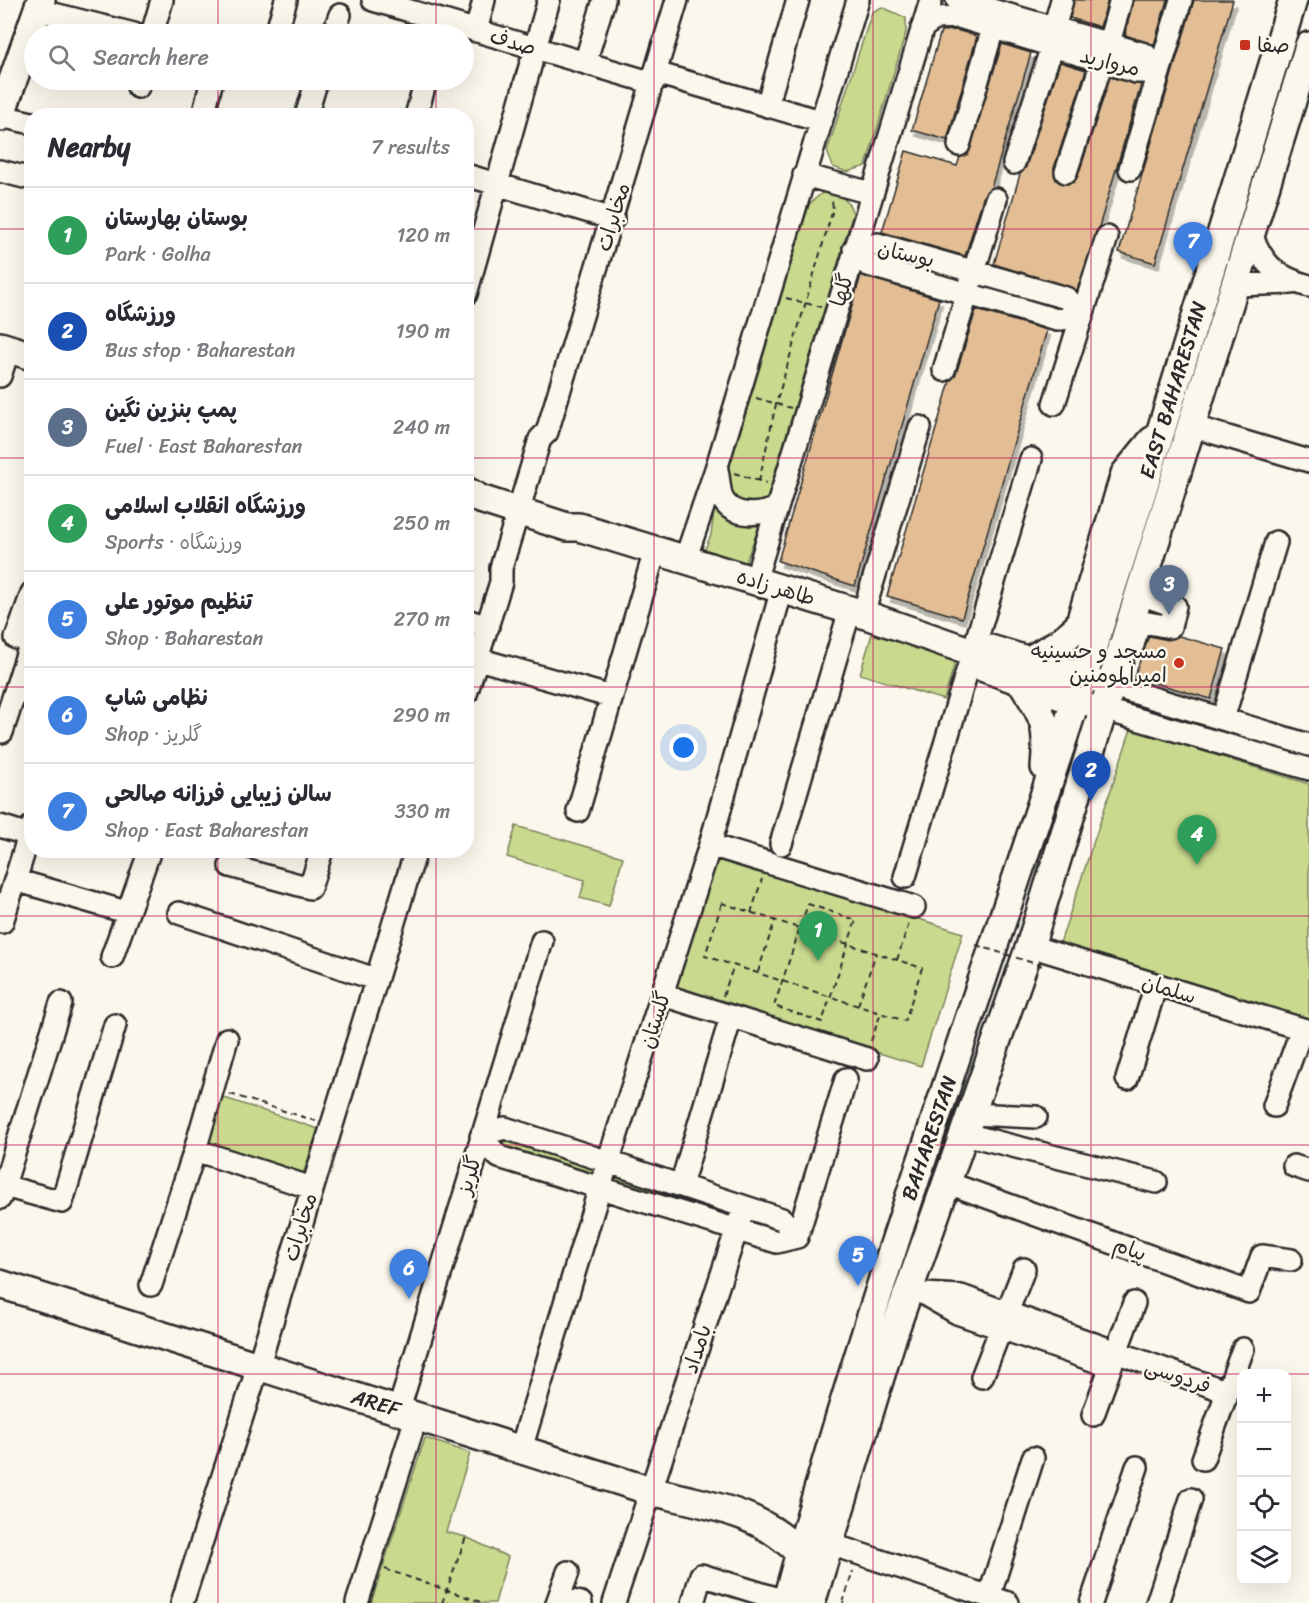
<!DOCTYPE html>
<html lang="en">
<head>
<meta charset="utf-8">
<style>
	body { margin:0; font-family:Sriracha,"Playpen Sans Arabic",sans-serif; background:#f7f7f7; color:#2b2b33 }
	.controls { position:absolute; right:18px; bottom:18px; display:grid; overflow:hidden; border-radius:12px; box-shadow:0 6px 24px #0002 }
	.controls button { width:54px; height:54px; display:grid; place-items:center; padding:0; border:0; border-bottom:2px solid #e1e1e2; background:#fff; color:#2b2b33; font:30px sans-serif }
	.you { position:absolute; left:684px; top:748px; width:21px; height:21px; margin:-15px; border:4px solid #fff; border-radius:50%; background:#1a73e8; box-shadow:0 0 0 9px #1a73e833 }
	.badge { display:grid; place-items:center; width:39px; height:39px; border-radius:50%; background:#c8321e; color:#fff; font-size:20px; font-weight:700 }
	.pin { position:absolute; translate:-50% -50px; filter:drop-shadow(0 2px 3px #0008) }
	.pin::after { content:''; position:absolute; top:32px; width:21px; height:18px; background:inherit; clip-path:polygon(0 0,100% 0,50% 100%) }
	.list { margin:0; padding:0; list-style:none }
	h2 { display:flex; justify-content:space-between; align-items:center; height:78px; margin:0; padding:0 24px; font-size:26px }
	h2 small { font-size:20px; font-weight:400; color:#7c7c81 }
	.list li { display:grid; grid-template-columns:39px 1fr auto; gap:18px; align-items:center; box-sizing:border-box; height:96px; padding:0 24px; border-top:2px solid #e1e1e2 }
	.list b { display:block; font-size:22px; white-space:nowrap }
	.list p { margin:0; font-size:20px; white-space:nowrap; color:#7c7c81 }
	.list em { font-size:20px; font-style:normal; color:#7c7c81 }
	.icon { flex:none; width:33px; height:33px; fill:none; stroke:currentColor; stroke-width:2; stroke-linecap:round; stroke-linejoin:round }
	.map { position:relative; flex:none; width:1309px; height:1603px; overflow:hidden }
	.search { position:absolute; background:#fff; box-shadow:0 6px 24px #0002; left:24px; top:24px; width:450px; height:66px; display:flex; align-items:center; gap:15px; box-sizing:border-box; padding:0 21px; border-radius:33px; color:#7c7c81; font-size:22px }
	.panel { position:absolute; background:#fff; box-shadow:0 6px 24px #0002; left:24px; top:108px; width:450px; height:750px; border-radius:24px }
	.map>svg:first-child { display:block }
	.green { fill:#c9d98d; stroke:#7a825c; stroke-width:1.5 }
	.building { fill:#e3be94; stroke:#2b2b2b; stroke-width:1.5; filter:url(#shadow) }
	.lines { fill:none; stroke-linecap:round; stroke-linejoin:round }
	.minor-casing { stroke:#2b2b2b; stroke-width:26 }
	.major-casing { stroke:#2b2b2b; stroke-width:32 }
	.path { stroke:#2b2b2b; stroke-width:2; stroke-dasharray:6 4.5; stroke-linecap:butt }
	.minor { stroke:#fbf7ec; stroke-width:21 }
	.major { stroke:#fbf7ec; stroke-width:27 }
	.path-bridge { stroke:#2b2b2b; stroke-width:2; stroke-dasharray:6 4.5; stroke-linecap:butt }
	.grid { fill:none; stroke:#c2185b; stroke-width:1.5; stroke-opacity:0.55 }
	.poi-dot { fill:#c8321e; stroke:#fbf7ec; stroke-width:2 }
	.labels { text-anchor:middle; dominant-baseline:central; stroke-width:5; stroke-linejoin:round; paint-order:stroke }
	.street-label { font-size:21px; fill:#2b2b2b; stroke:#fbf7ec }
	.poi-label { font-size:21px; fill:#2b2b2b; stroke:#fbf7ec; text-anchor:start }
</style>
</head>
<body>
<div class="map">
<svg width="1309" height="1603" viewBox="0 0 1309 1603">
	<defs>
		<filter id="shadow"><feDropShadow dx="3.5" dy="6" stdDeviation="0" flood-color="#0004"/></filter>
	</defs>
	<rect width="100%" height="100%" fill="#fbf7ec"/>
	<filter id="ink" filterUnits="userSpaceOnUse"><feTurbulence type="fractalNoise" baseFrequency=".0167" numOctaves="2"/><feDisplacementMap in="SourceGraphic" scale="12" xChannelSelector="R" yChannelSelector="G"/><feConvolveMatrix kernelMatrix="1 2 1 2 8 2 1 2 1" color-interpolation-filters="sRGB"/></filter>
	<g filter="url(#ink)">
		<path class="green" d="M 882,7 L 906,18 L 906,32 L 866,166 L 847,172 L 833,167 L 827,151 L 872,12 Z
			M 822,193 C 838,194 847,196 853,213 L 765,506 C 739,507 728,498 728,472 L 809,204 Z
			M 715,503 L 741,521 L 760,524 L 745,564 L 705,549 L 711,535 Z
			M 872,634 L 956,659 L 944,700 L 860,674 Z
			M 1131,729 L 1309,784 L 1309,1022 L 1059,946 Z
			M 516,826 L 623,857 L 609,906 L 580,898 L 585,880 L 507,857 Z
			M 716,854 L 963,933 L 921,1066 L 673,989 Z
			M 222,1097 L 318,1129 L 301,1180 L 205,1149 Z
			M 505,1136 L 599,1165 L 595,1178 L 502,1152 L 494,1140 Z
			M 615,1170 L 736,1209 L 732,1223 L 610,1183 Z
			M 425,1438 L 470,1453 L 446,1532 L 466,1537 L 508,1557 L 495,1603 L 371,1603 Z"/>
		<path class="building" d="M 1074,0 L 1108,0 L 1100,27 L 1070,18 Z
			M 1133,0 L 1167,0 L 1154,45 L 1125,35 Z
			M 1194,0 L 1233,0 L 1155,263 L 1119,252 Z
			M 956,30 L 977,36 L 947,140 L 912,130 L 941,31 Z
			M 1002,44 L 1031,53 L 991,188 L 984,195 L 965,256 L 882,232 L 906,151 L 957,166 L 960,157 L 968,154 Z
			M 1060,62 L 1086,70 L 1054,168 L 1056,180 L 1063,184 L 1074,182 L 1078,176 L 1110,77 L 1141,85 L 1099,227 L 1077,290 L 994,264 L 1020,174 L 1026,167 Z
			M 861,275 L 939,299 L 855,586 L 778,561 Z
			M 976,310 L 1047,330 L 962,618 L 887,596 L 950,381 L 956,374 Z
			M 1149,636 L 1168,640 L 1179,636 L 1225,649 L 1211,699 L 1134,677 Z"/>
		<g class="lines">
			<defs>
				<path id="minor" d="M 373,0 L 653,83
					M 38,10 L 134,34
					M 922,28 L 936,18 L 959,17 L 1136,72 L 1159,72 L 1145,54 L 957,0
					M 1054,28 L 1062,0
					M 476,31 L 484,0
					M 152,34 L 162,0
					M 276,34 L 286,0
					M 333,34 L 340,15
					M 1109,43 L 1121,0
					M 535,48 L 549,0
					M 585,63 L 604,0
					M 656,73 L 820,121
					M 138,87 L 140,80
					M 767,106 L 798,0
					M 0,116 L 32,123
					M 203,116 L 212,80
					M 306,116 L 317,80
					M 416,116 L 426,80
					M 959,145 L 993,28
					M 1014,163 L 1052,46
					M 1130,169 L 1181,0
					M 0,171 L 32,179
					M 1066,172 L 1102,62
					M 466,175 L 613,219
					M 804,175 L 871,193
					M 1251,234 C 1263,265 1276,277 1309,286
					M 878,244 L 1066,298 L 1083,314 L 1057,320 L 868,265 L 854,249 Z
					M 1235,285 L 1292,283
					M 466,294 L 531,63
					M 944,370 L 996,199
					M 0,376 L 9,349
					M 1054,404 L 1107,237
					M 1191,426 L 1309,461
					M 717,470 C 719,478 719,490 722,498 C 732,519 761,515 777,508
					M 685,560 L 717,466 L 858,0
					M 755,581 L 931,0
					M 863,614 L 920,427
					M 466,620 L 488,627
					M 16,638 L 32,593
					M 1133,645 L 1137,630 L 1143,622 L 1170,627 L 1175,606 L 1149,597 L 1145,577
					M 478,659 L 612,697
					M 1083,677 L 1309,745
					M 466,694 L 501,582 L 501,568 L 540,439 L 547,432 L 677,0
					M 1075,701 L 1309,769
					M 1223,719 L 1276,542
					M 2,732 L 31,642
					M 578,811 L 655,551
					M 0,826 L 29,835
					M 781,844 L 850,610
					M 710,845 L 914,907
					M 230,866 L 310,888 L 322,850
					M 905,877 L 1031,459
					M 15,880 L 126,912
					M 179,913 L 375,979
					M 2,922 L 32,826
					M 1030,946 L 1309,1031
					M 112,957 L 150,850
					M 663,995 L 867,1059
					M 1127,1079 L 1156,985
					M 1274,1106 L 1302,1029
					M 972,1114 L 1036,1117
					M 482,1134 L 505,1128 L 782,1219 L 797,1237
					M 965,1134 L 1156,1182
					M 481,1137 L 499,1157 L 777,1242 L 797,1237
					M 195,1150 L 312,1188
					M 1294,1166 L 1309,1171
					M 948,1183 L 1249,1292 L 1262,1256 L 1291,1260
					M 681,1185 L 731,1017
					M 4,1186 L 62,1202 L 115,1025
					M 0,1198 L 61,1003
					M 797,1237 L 846,1079
					M 151,1285 L 195,1150 L 227,1039
					M 923,1294 L 961,1296 L 1219,1389 L 1226,1398
					M 929,1297 L 957,1313 L 1104,1364
					M 982,1377 L 1024,1269
					M 399,1409 L 542,941
					M 1093,1415 L 1134,1303
					M 521,1449 L 600,1187 L 710,845 L 782,589
					M 1203,1459 L 1243,1349
					M 845,1549 L 1008,1603
					M 989,1597 L 1033,1458
					M 559,1598 L 581,1603
					M 182,1603 L 258,1367 L 416,850
					M 357,1603 L 417,1415
					M 557,1603 L 568,1572
					M 614,1603 L 744,1207
					M 693,1603 L 701,1575 L 772,1597
					M 1091,1603 L 1137,1467
					M 1157,1603 L 1191,1499"/>
				<path id="major" d="M 0,117 L 41,0
					M 0,346 L 32,356
					M 466,491 L 480,499 L 567,527 L 579,527 L 863,614 L 972,652 L 990,649 L 1083,677
					M 972,652 L 982,667 L 1075,701
					M 1028,661 L 1060,642 L 1079,626 L 1125,474 L 1152,441
					M 1022,682 C 1044,717 1049,724 1045,767
					M 0,1284 L 651,1491 C 705,1505 760,1510 799,1553
					M 786,1603 C 871,1290 983,986 1083,678 C 1156,453 1223,226 1293,0
					M 811,1603 L 893,1335 L 1030,946 L 1309,46"/>
			</defs>
			<use href="#minor" class="minor-casing"/>
			<use href="#major" class="major-casing"/>
			<path class="path" d="M 786,298 L 821,307
				M 756,398 L 791,408
				M 734,473 L 766,483
				M 759,481 L 776,404 L 833,209 L 832,200
				M 722,903 L 922,968 L 905,1021 L 705,956 Z
				M 808,904 L 856,920 L 822,1022 L 774,1006 Z
				M 751,913 L 762,879
				M 897,960 L 909,923
				M 758,972 L 775,920
				M 723,996 L 734,965
				M 858,1005 L 876,953
				M 871,1041 L 881,1013
				M 230,1094 L 316,1121
				M 385,1569 L 484,1603
				M 442,1603 L 466,1537
				M 843,1603 L 853,1571"/>
			<use href="#minor" class="minor"/>
			<use href="#major" class="major"/>
			<path class="path-bridge" d="M 976,945 L 1046,967"/>
		</g>
	</g>
	<path class="grid" d="M 218,0 L 218,34M 436,0 L 436,34M 654,0 L 654,1603M 873,0 L 873,1603M 1091,0 L 1091,1603M 218,80 L 218,116M 436,80 L 436,116M 0,229 L 32,229M 466,229 L 1309,229M 0,458 L 32,458M 466,458 L 1309,458M 0,687 L 32,687M 466,687 L 1309,687M 218,850 L 218,1603M 436,850 L 436,1603M 0,916 L 1309,916M 0,1145 L 1309,1145M 0,1374 L 1242,1374M 1286,1374 L 1309,1374"/>
	<g class="poi-dot">
		<rect x="1239" y="39" width="12" height="12" rx="3"/>
		<circle cx="1179" cy="663" r="6"/>
	</g>
	<g class="labels">
		<g class="street-label">
			<text transform="translate(513 42) rotate(17)">صدف</text>
			<text transform="translate(1110 62) rotate(14)">مروارید</text>
			<text transform="translate(613 217) rotate(-73)">مخابرات</text>
			<text transform="translate(906 254) rotate(13)">بوستان</text>
			<text transform="translate(842 290) rotate(-73)">گلها</text>
			<text transform="translate(1173 390) rotate(-73)">EAST BAHARESTAN</text>
			<text transform="translate(776 587) rotate(17)">طاهر زاده</text>
			<text transform="translate(1169 989) rotate(17)">سلمان</text>
			<text transform="translate(655 1020) rotate(-72)">گلستان</text>
			<text transform="translate(929 1138) rotate(-71)">BAHARESTAN</text>
			<text transform="translate(469 1175) rotate(-73)">گلریز</text>
			<text transform="translate(300 1227) rotate(-73)">مخابرات</text>
			<text transform="translate(1130 1249) rotate(20)">پیام</text>
			<text transform="translate(697 1349) rotate(-72)">بامداد</text>
			<text transform="translate(1178 1376) rotate(19)">فردوسی</text>
			<text transform="translate(376 1403) rotate(17)">AREF</text>
		</g>
		<g class="poi-label">
			<text x="1257" y="45">صفا</text>
			<text x="1167" y="651" text-anchor="end">مسجد و حسینیه<tspan x="1167" dy="24">امیرالمومنین</tspan></text>
		</g>
	</g>
</svg>
<div class="controls">
<button>+</button>
<button>−</button>
<button><svg class="icon" aria-label="locate" viewBox="0 0 24 24"><circle cx="12" cy="12" r="6"/><path d="M12 2v4M12 18v4M2 12h4M18 12h4"/></svg></button>
<button><svg class="icon" aria-label="layers" viewBox="0 0 24 24"><path d="M12 4l9 5-9 5-9-5zM3 14l9 5 9-5"/></svg></button>
</div>
<div class="you"></div>
<div class="pin badge" style="left:818px;top:961px;background:#2e9e5b">1</div>
<div class="pin badge" style="left:1091px;top:801px;background:#1a4fb4">2</div>
<div class="pin badge" style="left:1169px;top:615px;background:#5c6f8a">3</div>
<div class="pin badge" style="left:1197px;top:865px;background:#2e9e5b">4</div>
<div class="pin badge" style="left:858px;top:1286px;background:#3f7fe0">5</div>
<div class="pin badge" style="left:409px;top:1299px;background:#3f7fe0">6</div>
<div class="pin badge" style="left:1193px;top:272px;background:#3f7fe0">7</div>
<div class="search"><svg class="icon" aria-label="search" viewBox="0 0 24 24"><circle cx="10" cy="10" r="6"/><path d="M15 15l6 6"/></svg>Search here</div>
<section class="panel">
<h2>Nearby<small>7 results</small></h2>
<ul class="list">
<li><span class="badge" style="background:#2e9e5b">1</span><div><b>بوستان بهارستان</b><p>Park · Golha</p></div><em>120 m</em></li>
<li><span class="badge" style="background:#1a4fb4">2</span><div><b>ورزشگاه</b><p>Bus stop · Baharestan</p></div><em>190 m</em></li>
<li><span class="badge" style="background:#5c6f8a">3</span><div><b>پمپ بنزین نگین</b><p>Fuel · East Baharestan</p></div><em>240 m</em></li>
<li><span class="badge" style="background:#2e9e5b">4</span><div><b>ورزشگاه انقلاب اسلامی</b><p>Sports · ورزشگاه</p></div><em>250 m</em></li>
<li><span class="badge" style="background:#3f7fe0">5</span><div><b>تنظیم موتور علی</b><p>Shop · Baharestan</p></div><em>270 m</em></li>
<li><span class="badge" style="background:#3f7fe0">6</span><div><b>نظامی شاپ</b><p>Shop · گلریز</p></div><em>290 m</em></li>
<li><span class="badge" style="background:#3f7fe0">7</span><div><b>سالن زیبایی فرزانه صالحی</b><p>Shop · East Baharestan</p></div><em>330 m</em></li>
</ul>
</section>
</div>
</body>
</html>
